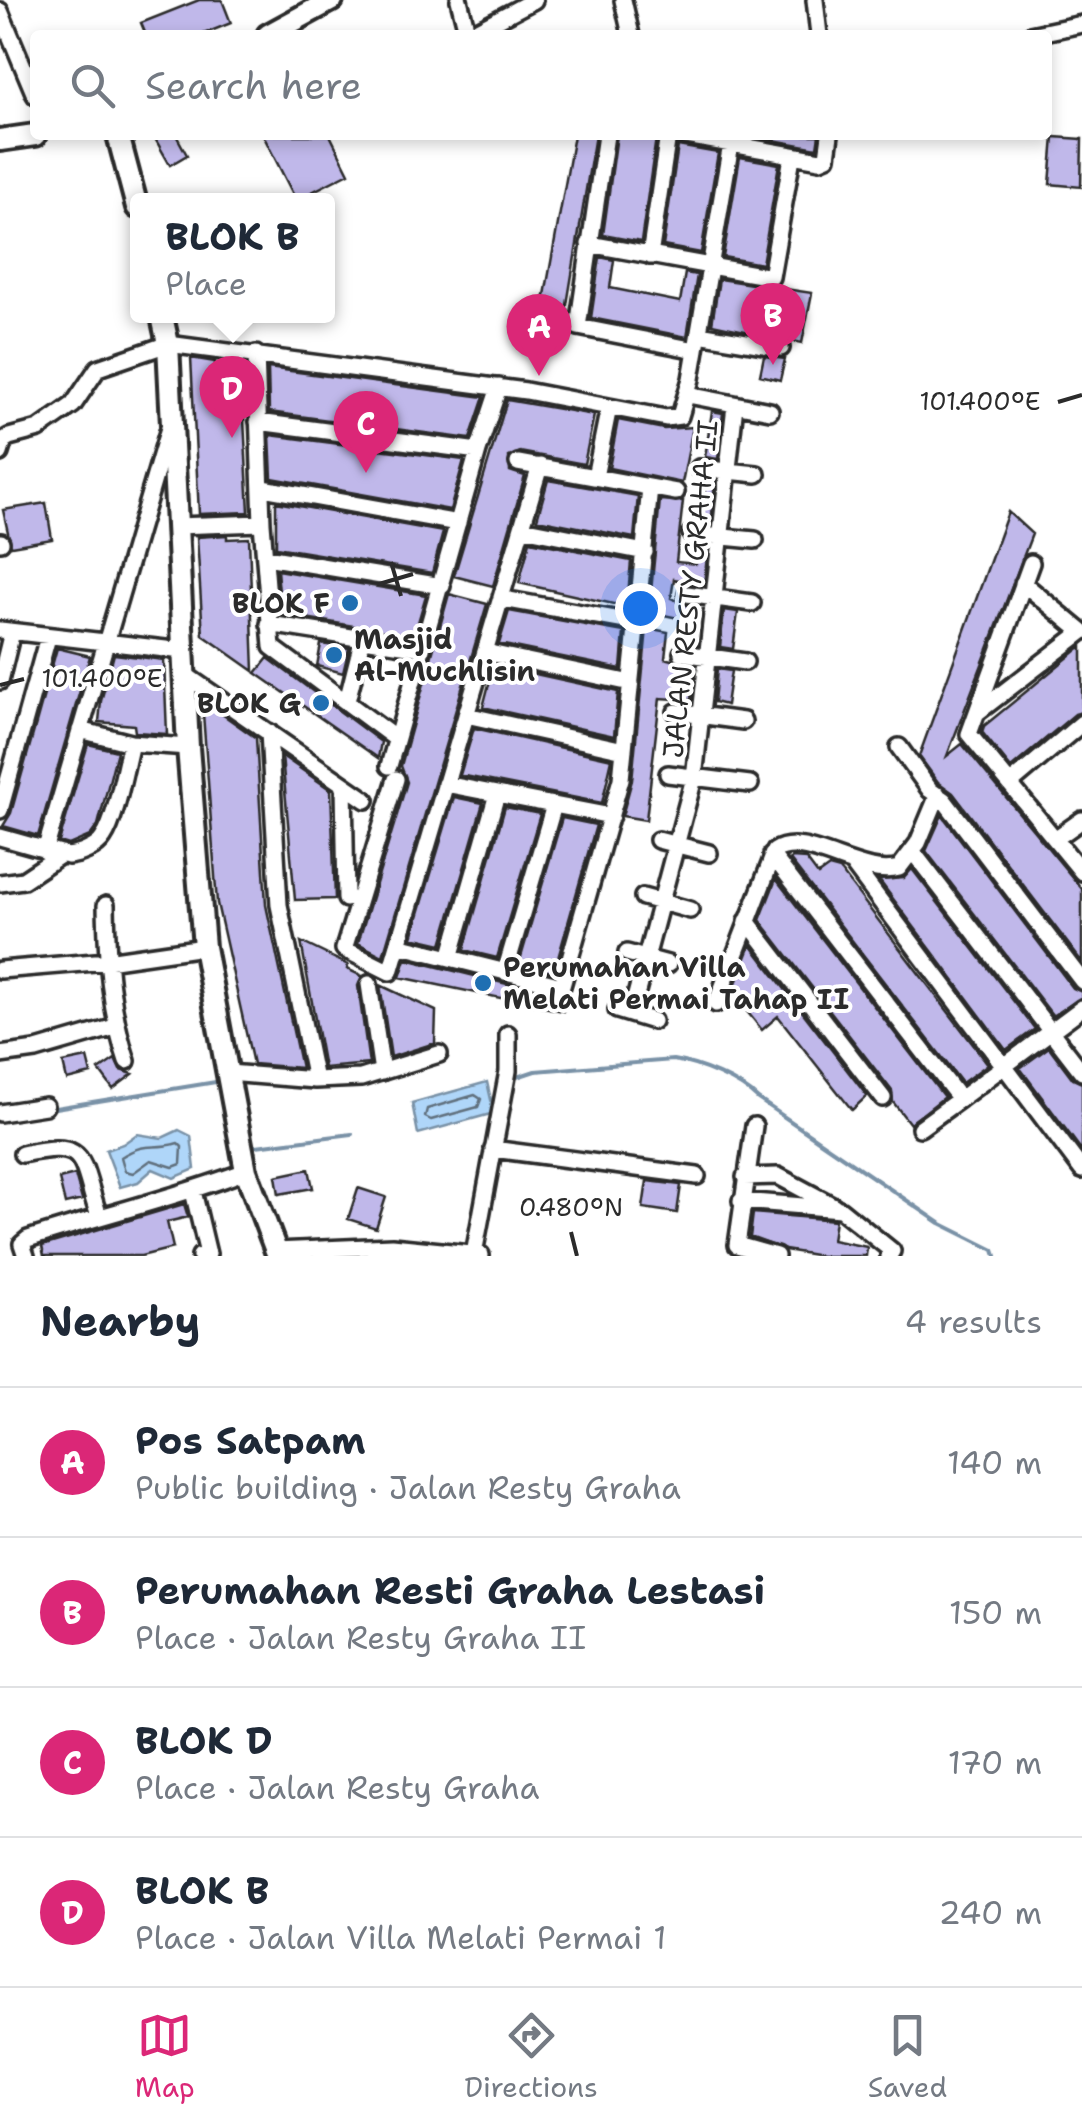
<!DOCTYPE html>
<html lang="en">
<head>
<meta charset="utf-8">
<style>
	body { margin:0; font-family:"Shantell Sans",sans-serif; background:#f6f6f7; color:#1f2937 }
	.you { position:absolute; left:640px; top:608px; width:35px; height:35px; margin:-25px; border:8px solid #fff; border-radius:50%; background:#1a73e8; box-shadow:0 0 0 15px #1a73e833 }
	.badge { display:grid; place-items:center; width:65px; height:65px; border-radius:50%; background:#db2777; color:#fff; font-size:32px; font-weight:700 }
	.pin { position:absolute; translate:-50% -82px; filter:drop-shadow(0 2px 5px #0008) }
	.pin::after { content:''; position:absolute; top:52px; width:35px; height:30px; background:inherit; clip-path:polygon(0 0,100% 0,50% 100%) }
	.popup { position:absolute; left:130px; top:193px; width:205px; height:130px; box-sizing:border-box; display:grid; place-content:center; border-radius:10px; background:#fff; filter:drop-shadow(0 2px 8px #0005); font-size:32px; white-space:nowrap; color:#747a83 }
	.popup b { font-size:38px; color:#1f2937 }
	.popup::after { content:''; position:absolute; left:50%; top:100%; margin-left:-20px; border:20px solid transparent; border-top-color:#fff }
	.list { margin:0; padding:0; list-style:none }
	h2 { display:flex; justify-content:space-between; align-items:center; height:130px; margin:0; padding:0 40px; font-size:42px }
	h2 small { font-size:32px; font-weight:400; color:#747a83 }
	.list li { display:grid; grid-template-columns:65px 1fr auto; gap:30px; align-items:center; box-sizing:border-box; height:150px; padding:0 40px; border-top:2px solid #e0e1e3 }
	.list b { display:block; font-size:38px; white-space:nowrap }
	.list p { margin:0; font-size:32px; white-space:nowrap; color:#747a83 }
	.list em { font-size:32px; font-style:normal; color:#747a83 }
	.icon { flex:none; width:55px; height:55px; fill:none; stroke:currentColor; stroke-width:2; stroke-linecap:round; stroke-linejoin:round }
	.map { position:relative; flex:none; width:1082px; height:1256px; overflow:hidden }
	.search { position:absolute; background:#fff; box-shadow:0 5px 15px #0003; left:30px; right:30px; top:30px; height:110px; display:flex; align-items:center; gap:25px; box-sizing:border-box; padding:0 35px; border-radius:10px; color:#747a83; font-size:38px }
	.sheet { height:730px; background:#fff }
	nav { display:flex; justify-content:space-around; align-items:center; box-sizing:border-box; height:140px; border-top:2px solid #e0e1e3; background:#fff; font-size:28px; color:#747a83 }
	nav a { display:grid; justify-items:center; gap:5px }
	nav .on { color:#db2777 }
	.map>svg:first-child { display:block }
	.water { fill:#afd6f9; stroke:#7a92a7; stroke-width:2.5 }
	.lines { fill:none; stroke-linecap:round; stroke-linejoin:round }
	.shore { stroke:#606f7d; stroke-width:2.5 }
	.stream { stroke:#7a92a7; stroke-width:4 }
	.building { fill:#c0b8ea; stroke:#2b2b2b; stroke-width:2.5 }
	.street-casing { stroke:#2b2b2b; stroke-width:22 }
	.secondary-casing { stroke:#2b2b2b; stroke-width:28 }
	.street { stroke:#fff; stroke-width:15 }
	.secondary { stroke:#fff; stroke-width:20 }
	.ticks { fill:none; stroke:#2b2b2b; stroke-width:4 }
	.poi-dot { fill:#1f6fb2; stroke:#fff; stroke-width:4 }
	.labels { text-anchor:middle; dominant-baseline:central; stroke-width:8; stroke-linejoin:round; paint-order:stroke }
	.street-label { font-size:28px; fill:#2b2b2b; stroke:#fff }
	.poi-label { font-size:28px; font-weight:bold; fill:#2b2b2b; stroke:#fff; text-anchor:end }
	.ticks-label { font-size:25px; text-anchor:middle; fill:#2b2b2b; stroke:#fff; stroke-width:8; stroke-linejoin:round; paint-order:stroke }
</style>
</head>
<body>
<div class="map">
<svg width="1082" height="1256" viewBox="0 0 1082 1256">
	<rect width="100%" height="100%" fill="#fff"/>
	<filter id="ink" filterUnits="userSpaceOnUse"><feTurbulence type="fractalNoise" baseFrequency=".01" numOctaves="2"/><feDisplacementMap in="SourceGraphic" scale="20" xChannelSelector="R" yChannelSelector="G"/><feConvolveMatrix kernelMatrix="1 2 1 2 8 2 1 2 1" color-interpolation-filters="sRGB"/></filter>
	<g filter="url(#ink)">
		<path class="water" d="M 487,1082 L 494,1113 L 418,1134 L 412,1103 Z
			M 179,1130 L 191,1136 L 195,1169 L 174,1178 L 153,1169 L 138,1182 L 120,1187 L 106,1150 L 123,1144 L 137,1134 L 162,1138 Z"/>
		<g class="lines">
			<path class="shore" d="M 475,1095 L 481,1099 L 478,1107 L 431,1120 L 425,1117 L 427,1109 Z
				M 178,1143 L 182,1147 L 181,1164 L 173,1167 L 151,1160 L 133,1173 L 125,1171 L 121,1157 C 148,1140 151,1151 178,1143 Z"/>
			<path class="stream" d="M 511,1079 L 535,1071 L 673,1060 C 699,1064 739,1080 758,1099 L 940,1223 L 994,1250 L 996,1256
				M 49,1109 L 222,1081
				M 256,1146 L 352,1134"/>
		</g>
		<path class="building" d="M 199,0 L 222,0 L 231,23 L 201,35 L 146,35 L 141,23 Z
			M 153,135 L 176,135 L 187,155 L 170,165 Z
			M 263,135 L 330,135 L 349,173 L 296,200 Z
			M 574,135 L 595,135 L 565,317 L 542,312 Z
			M 617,135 L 656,138 L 641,242 L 603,235 Z
			M 745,135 L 819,135 L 817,148 Z
			M 1054,137 L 1082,139 L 1081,187 L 1050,184 Z
			M 678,146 L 718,153 L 701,253 L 663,246 Z
			M 740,157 L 779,164 L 762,264 L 723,257 Z
			M 600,257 L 614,260 L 610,288 L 680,302 L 685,273 L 697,275 L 687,337 L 591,318 Z
			M 719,279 L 812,293 L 802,343 L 712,324 Z
			M 764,356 L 785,359 L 780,380 L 760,375 Z
			M 191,358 L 215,362 L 215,364 L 241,365 L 249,512 L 199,514 Z
			M 268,368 L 484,397 L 470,439 L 269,412 Z
			M 507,400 L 594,415 L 584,464 L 520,452 L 509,457 L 510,471 L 525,476 L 493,586 L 454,576 Z
			M 712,411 L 723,413 L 718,459 L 705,457 Z
			M 618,420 L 664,429 L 693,427 L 682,483 L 609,468 Z
			M 270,435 L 464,460 L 450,510 L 272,478 Z
			M 548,480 L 638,496 L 634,538 L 537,519 Z
			M 706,480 L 715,481 L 711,525 L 702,521 Z
			M 660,500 L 683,501 L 676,562 L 696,564 L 699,546 L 708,547 L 704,585 L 674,579 L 671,598 L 689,606 L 688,620 L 649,612 Z
			M 276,502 L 443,532 L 432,573 L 276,547 Z
			M 46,503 L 52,539 L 11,546 L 3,510 Z
			M 1008,512 L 1032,534 L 947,756 L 962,744 L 1082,889 L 1082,962 L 953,793 L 938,782 L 919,756 Z
			M 227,535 L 227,539 L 249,538 L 254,671 L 203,635 L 197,537 Z
			M 530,541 L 631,561 L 627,607 L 519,583 Z
			M 277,570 L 426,595 L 414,636 L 281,614 Z
			M 449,594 L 487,604 L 383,956 L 358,943 L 407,782 L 401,766 Z
			M 724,610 L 738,612 L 733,649 L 720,647 Z
			M 509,611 L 624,632 L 621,669 L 499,644 Z
			M 647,628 L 668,632 L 665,658 L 695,666 L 691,700 L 660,698 L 646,820 L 622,816 L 632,780 Z
			M 321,644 L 349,648 L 343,673 L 317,666 Z
			M 1082,646 L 1082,712 L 1075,714 L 1011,768 L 982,732 L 984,726 Z
			M 57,648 L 90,656 L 38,836 L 3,826 L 11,813 Z
			M 114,654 L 164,660 L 167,734 L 135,732 L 134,725 L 99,722 L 101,701 Z
			M 268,658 L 381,742 L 378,758 L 256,673 Z
			M 494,665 L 618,692 L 614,736 L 483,707 Z
			M 717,669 L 731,671 L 726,705 L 714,702 Z
			M 202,700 L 256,738 L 266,905 L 301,1068 L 253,1064 L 217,903 Z
			M 474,728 L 612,759 L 602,803 L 460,775 Z
			M 88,744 L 117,751 L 98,825 L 90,836 L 69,845 L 59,842 Z
			M 282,756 L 331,790 L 335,899 L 295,900 Z
			M 454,797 L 483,803 L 442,944 L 412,937 Z
			M 505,807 L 540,814 L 497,958 L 464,950 Z
			M 942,815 L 1073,988 L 1082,992 L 1082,997 L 1053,1016 L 926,851 Z
			M 562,818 L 596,825 L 554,972 L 519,964 Z
			M 792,858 L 806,859 L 818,875 L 829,867 L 840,870 L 988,1064 L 962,1083 L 790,860 Z
			M 912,869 L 1035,1029 L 1006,1050 L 879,880 L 904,878 Z
			M 776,879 L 944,1097 L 910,1124 L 893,1102 L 892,1091 L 760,920 Z
			M 301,942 L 348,965 L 347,969 L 362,976 L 358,986 L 369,1064 L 324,1068 Z
			M 751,945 L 867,1096 L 852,1110 L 778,1016 L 762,1030 L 732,993 Z
			M 406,959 L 559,997 L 567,996 L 563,1011 L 400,977 Z
			M 380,985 L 436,1011 L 435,1043 L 391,1057 Z
			M 1049,1047 L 1073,1079 L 1082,1083 L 1082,1151 L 1020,1068 Z
			M 87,1058 L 91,1074 L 67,1080 L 63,1063 Z
			M 115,1059 L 120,1070 L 133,1074 L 113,1089 L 99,1070 Z
			M 309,1169 L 313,1188 L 279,1194 L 276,1176 Z
			M 75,1175 L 82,1200 L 65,1204 L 59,1179 Z
			M 647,1181 L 681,1185 L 677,1213 L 643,1208 Z
			M 358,1188 L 386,1197 L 376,1228 L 348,1219 Z
			M 184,1204 L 188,1217 L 167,1222 L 173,1248 L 141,1256 L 44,1256 L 42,1246 Z
			M 753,1213 L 835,1220 L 832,1240 L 867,1247 L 866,1256 L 821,1256 L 785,1250 L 750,1237 Z"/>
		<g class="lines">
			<defs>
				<path id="street" d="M 459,0 L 468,35
					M 623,0 L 631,35
					M 815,0 L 819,35
					M 0,11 L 35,95
					M 468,35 L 534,0
					M 1030,35 L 1082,24
					M 606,135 L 578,327 L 696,350
					M 681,135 L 820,160 L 827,157 L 830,135
					M 589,244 L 771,277 L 792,157
					M 650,256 L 668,135
					M 699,334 L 781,348
					M 256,354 L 262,523 L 272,647 L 396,739
					M 688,395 L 770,411
					M 258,422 L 478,451
					M 0,453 L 4,440 L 9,437 L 39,429 L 73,405 L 98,368 L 168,344 L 526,391 L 666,418 L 680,416 L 691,379 L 731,144
					M 518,463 L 676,492
					M 699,468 L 757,474
					M 595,477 L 609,407
					M 263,488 L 458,523
					M 176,526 L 262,523
					M 522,528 L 645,552
					M 691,534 L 755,540
					M 0,542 L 1,542
					M 266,557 L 442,586
					M 1031,563 L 969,734 L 1082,872
					M 1023,583 L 1082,632
					M 687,594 L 752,603
					M 503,599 L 637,623
					M 269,624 L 421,648
					M 0,630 L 183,651
					M 485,652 L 631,683
					M 682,653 L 745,662
					M 184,674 L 366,800
					M 0,681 L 12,632
					M 347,701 L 363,638
					M 676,712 L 743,721
					M 978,712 L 1082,632
					M 466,715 L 624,750
					M 80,730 L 131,743 L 188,747
					M 269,732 L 279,905 L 315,1080
					M 899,747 L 930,790 L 944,800 L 1082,981
					M 389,766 L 478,451 L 499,387
					M 668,774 L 750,784
					M 396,779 L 344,949 L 390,972 L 540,466
					M 1011,783 L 1082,723
					M 445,784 L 611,816
					M 344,785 L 346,899
					M 0,810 L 48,637
					M 0,837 L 68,856 C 79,855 97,848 103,838 C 116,820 125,766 131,743
					M 1055,839 L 1082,820
					M 658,840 L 709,853
					M 45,851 L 169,428
					M 913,852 L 1082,1072
					M 772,855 L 960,1099 L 1082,1008
					M 854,866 L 1082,1170
					M 0,883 L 23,880 L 62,854
					M 643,897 L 690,910
					M 106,905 C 107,959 110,1010 127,1061
					M 747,921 L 883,1098
					M 398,945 L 562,986 L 621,779 L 650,488
					M 627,953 L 668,964
					M 450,958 L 497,794
					M 0,970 L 107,961 L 204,947
					M 505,972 L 554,805
					M 369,984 L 382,1072
					M 716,1004 L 775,851 C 805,831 860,879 899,868 L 918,843 L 938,795
					M 617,1010 L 653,1021
					M 631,1014 L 694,778 L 735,405
					M 0,1055 L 36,1050 L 115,1027
					M 228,1073 L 315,1080 L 361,1078 L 439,1054
					M 0,1113 L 45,1106
					M 754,1126 L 737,1245 L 776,1256
					M 920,1128 L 960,1099
					M 493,1149 L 697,1176
					M 22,1154 C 90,1139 79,1158 99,1216
					M 745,1177 L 778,1176 L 834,1206
					M 193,1191 L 208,1254 L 200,1256
					M 741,1201 L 840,1209 L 892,1251 L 889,1256
					M 275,1251 L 392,1246 L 481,1255
					M 474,1254 L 508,1071 L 508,1034
					M 26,1256 L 22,1244 L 28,1239 C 101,1215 175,1198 246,1171"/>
				<path id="secondary" d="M 268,35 L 332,0
					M 118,135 L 137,207
					M 0,140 L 35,135
					M 162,316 L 168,344 L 188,747 L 204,947 L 246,1171 L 278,1256"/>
			</defs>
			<use href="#street" class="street-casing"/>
			<use href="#secondary" class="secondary-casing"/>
			<use href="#street" class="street"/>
			<use href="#secondary" class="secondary"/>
		</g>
	</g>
	<path class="ticks" d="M 1058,402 L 1082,395M 391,562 L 401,596M 379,584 L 413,574M 0,685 L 24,679M 571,1232 L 577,1256"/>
	<g class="poi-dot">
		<circle cx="350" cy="603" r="10"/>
		<circle cx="334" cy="655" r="10"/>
		<circle cx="321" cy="703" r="10"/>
		<circle cx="483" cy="983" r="10"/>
	</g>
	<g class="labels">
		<g class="street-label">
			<text transform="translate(690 589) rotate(-84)">JALAN RESTY GRAHA II</text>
		</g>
		<g class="poi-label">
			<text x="330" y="603">BLOK F</text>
			<text x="354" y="639" text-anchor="start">Masjid<tspan x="354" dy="32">Al-Muchlisin</tspan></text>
			<text x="301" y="703">BLOK G</text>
			<text x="503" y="967" text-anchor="start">Perumahan Villa<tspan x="503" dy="32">Melati Permai Tahap II</tspan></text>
		</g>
	</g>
	<g class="ticks-label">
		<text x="980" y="410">101.400°E</text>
		<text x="102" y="687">101.400°E</text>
		<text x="571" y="1216">0.480°N</text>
	</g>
</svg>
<div class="you"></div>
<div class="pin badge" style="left:539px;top:376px">A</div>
<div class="pin badge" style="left:773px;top:365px">B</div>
<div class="pin badge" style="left:366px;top:473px">C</div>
<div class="pin badge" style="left:232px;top:438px">D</div>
<div class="popup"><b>BLOK B</b>Place</div>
<div class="search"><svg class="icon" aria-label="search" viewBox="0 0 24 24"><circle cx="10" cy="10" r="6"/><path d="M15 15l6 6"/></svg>Search here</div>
</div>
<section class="sheet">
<h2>Nearby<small>4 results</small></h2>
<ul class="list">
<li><span class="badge">A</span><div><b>Pos Satpam</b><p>Public building · Jalan Resty Graha</p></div><em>140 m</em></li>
<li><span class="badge">B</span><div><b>Perumahan Resti Graha Lestasi</b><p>Place · Jalan Resty Graha II</p></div><em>150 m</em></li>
<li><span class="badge">C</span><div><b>BLOK D</b><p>Place · Jalan Resty Graha</p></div><em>170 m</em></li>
<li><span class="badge">D</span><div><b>BLOK B</b><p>Place · Jalan Villa Melati Permai 1</p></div><em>240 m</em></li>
</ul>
</section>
<nav>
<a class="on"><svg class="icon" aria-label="map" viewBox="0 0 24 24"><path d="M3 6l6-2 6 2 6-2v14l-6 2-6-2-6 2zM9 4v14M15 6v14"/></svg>Map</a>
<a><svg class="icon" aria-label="directions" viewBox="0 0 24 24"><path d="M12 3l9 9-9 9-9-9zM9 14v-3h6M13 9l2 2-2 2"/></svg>Directions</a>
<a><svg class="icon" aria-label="saved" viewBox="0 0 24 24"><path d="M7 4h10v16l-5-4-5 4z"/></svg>Saved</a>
</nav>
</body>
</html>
